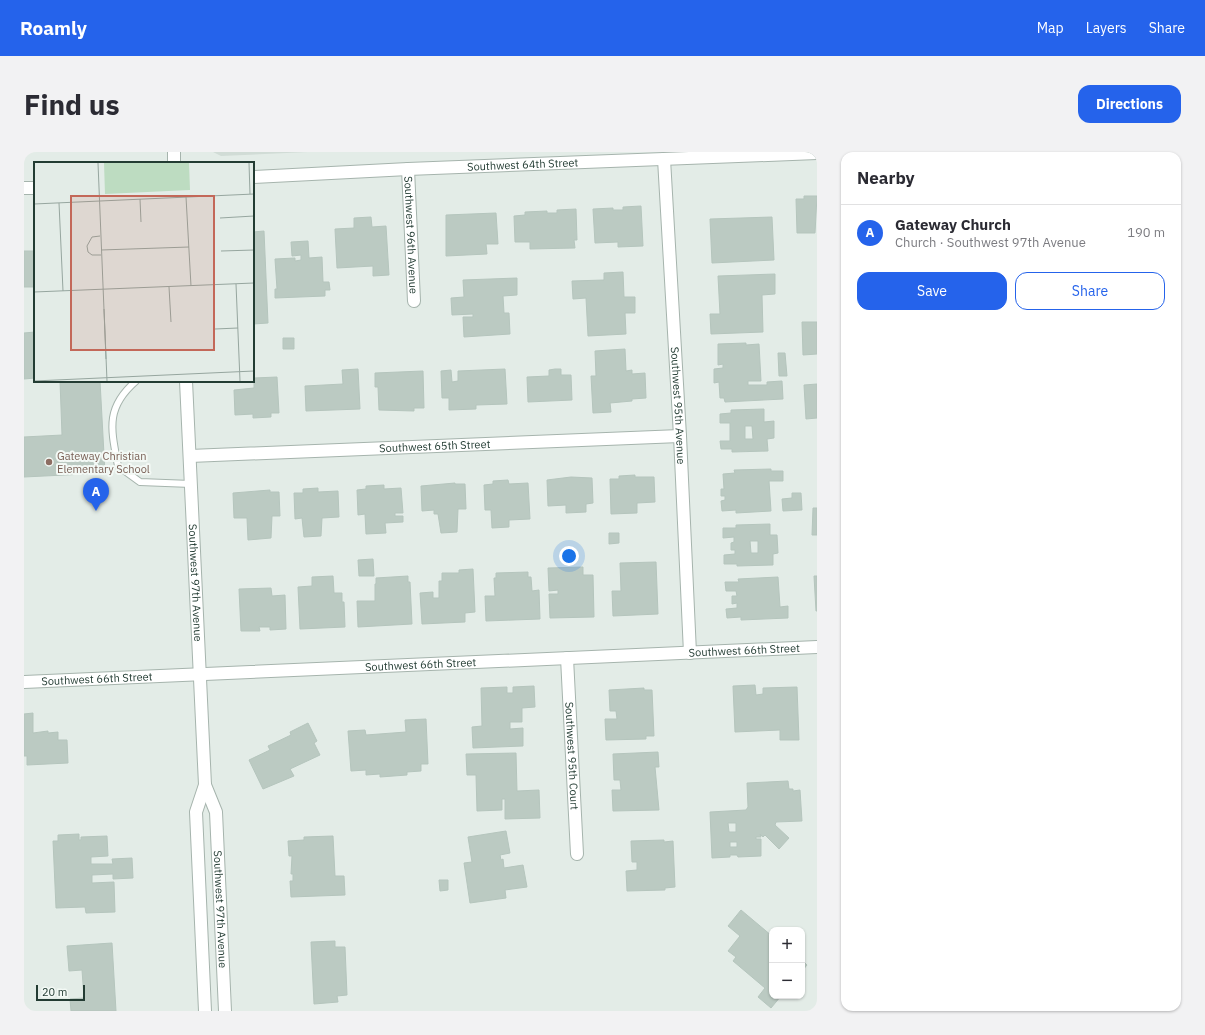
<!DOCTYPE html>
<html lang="en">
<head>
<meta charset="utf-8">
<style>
	body { margin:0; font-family:"IBM Plex Sans",sans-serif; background:#f2f2f3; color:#2b2b33 }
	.controls { position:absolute; right:12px; bottom:12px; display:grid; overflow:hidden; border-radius:8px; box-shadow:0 1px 3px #0004 }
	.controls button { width:36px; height:36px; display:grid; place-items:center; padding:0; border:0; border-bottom:1px solid #e1e1e2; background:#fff; color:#2b2b33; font:20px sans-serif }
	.scale { position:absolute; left:12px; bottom:10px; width:49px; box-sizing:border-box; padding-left:4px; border:2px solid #233c33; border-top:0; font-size:11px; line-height:14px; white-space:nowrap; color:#233c33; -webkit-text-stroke:3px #f3f9f5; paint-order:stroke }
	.you { position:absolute; left:545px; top:404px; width:14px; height:14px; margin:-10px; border:3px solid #fff; border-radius:50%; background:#1a73e8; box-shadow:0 0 0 6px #1a73e833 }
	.badge { display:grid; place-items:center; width:26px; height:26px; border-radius:50%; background:#2563eb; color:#fff; font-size:13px; font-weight:700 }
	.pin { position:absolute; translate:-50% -33px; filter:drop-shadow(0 1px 2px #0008) }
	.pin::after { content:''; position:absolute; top:21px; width:14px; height:12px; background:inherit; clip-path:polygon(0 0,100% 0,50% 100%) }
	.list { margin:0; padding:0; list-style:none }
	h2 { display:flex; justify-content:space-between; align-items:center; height:52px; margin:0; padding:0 16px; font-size:17px }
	h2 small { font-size:13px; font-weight:400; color:#7c7c81 }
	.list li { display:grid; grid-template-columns:26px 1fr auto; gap:12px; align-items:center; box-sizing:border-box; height:56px; padding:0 16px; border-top:1px solid #e1e1e2 }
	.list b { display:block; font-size:15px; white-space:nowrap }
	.list p { margin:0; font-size:13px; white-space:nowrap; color:#7c7c81 }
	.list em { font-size:13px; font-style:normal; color:#7c7c81 }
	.actions { display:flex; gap:8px; padding:12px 16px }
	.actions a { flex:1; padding:9px 0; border:1px solid #2563eb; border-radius:12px; text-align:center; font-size:14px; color:#2563eb }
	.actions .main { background:#2563eb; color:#fff }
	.map { position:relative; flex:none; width:793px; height:859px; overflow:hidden; border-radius:12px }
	header { display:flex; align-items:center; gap:24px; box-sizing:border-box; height:56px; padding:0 20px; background:#2563eb; color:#fff }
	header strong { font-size:19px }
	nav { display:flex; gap:22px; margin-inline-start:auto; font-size:14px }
	.intro { display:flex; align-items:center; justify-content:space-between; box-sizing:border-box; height:96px; padding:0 24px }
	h1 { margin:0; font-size:28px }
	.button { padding:10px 18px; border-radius:12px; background:#2563eb; color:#fff; font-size:14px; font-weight:700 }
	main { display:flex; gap:24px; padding:0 24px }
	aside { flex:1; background:#fff; border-radius:12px; box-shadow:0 1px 3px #0004 }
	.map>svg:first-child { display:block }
	.built { fill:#d1dcd6 }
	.building { fill:#bbcac2; stroke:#b5c5bd; fill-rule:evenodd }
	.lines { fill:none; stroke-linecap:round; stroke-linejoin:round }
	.service-casing { stroke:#a6b4ad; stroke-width:8 }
	.minor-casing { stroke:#a6b4ad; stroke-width:14 }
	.tertiary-casing { stroke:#a6b4ad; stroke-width:14 }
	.service { stroke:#fff; stroke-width:6 }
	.minor { stroke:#fff; stroke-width:12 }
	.tertiary { stroke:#fff; stroke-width:12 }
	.education-dot { fill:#8d6e63; stroke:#f3f9f5; stroke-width:1.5 }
	.labels { text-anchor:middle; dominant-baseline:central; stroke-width:4; stroke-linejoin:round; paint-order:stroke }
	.street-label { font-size:11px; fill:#233c33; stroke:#f3f9f5 }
	.education-label { font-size:11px; fill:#785e54; stroke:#f3f9f5; text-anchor:start }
	.inset-road { fill:none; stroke:#96a69f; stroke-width:1 }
	.view { fill:#c36859; fill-opacity:0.15; stroke:#c36859; stroke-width:2 }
	.inset-edge { fill:none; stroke:#233c33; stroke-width:2 }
</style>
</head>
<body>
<header>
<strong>Roamly</strong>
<nav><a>Map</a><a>Layers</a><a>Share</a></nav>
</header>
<div class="intro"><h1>Find us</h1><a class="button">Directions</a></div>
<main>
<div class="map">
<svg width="793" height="859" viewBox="0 0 793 859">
	<rect width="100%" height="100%" fill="#e3ece7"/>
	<path class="built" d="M 189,0 L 284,0 L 197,4 Z"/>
	<path class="building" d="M 780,44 L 793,44 L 791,81 L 773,81 L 772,47 L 780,47 Z
		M 617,54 L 619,94 L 594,95 L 594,90 L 571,91 L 569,57 L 589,56 L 589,58 L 599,58 L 599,55 Z
		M 552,57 L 553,88 L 550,88 L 551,96 L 506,97 L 506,90 L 491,90 L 490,64 L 501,63 L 501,60 L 523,59 L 523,61 L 533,61 L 533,58 Z
		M 472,61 L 474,92 L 462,92 L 463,102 L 422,104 L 422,63 Z
		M 347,65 L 348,75 L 362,74 L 365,123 L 349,124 L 349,114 L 313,116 L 311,77 L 330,76 L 330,66 Z
		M 748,65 L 750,108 L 688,111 L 686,67 Z
		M 240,79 L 244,171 L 229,172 L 229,80 Z
		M 284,89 L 285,106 L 298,105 L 299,130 L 305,130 L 306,138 L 301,138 L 301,144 L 251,146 L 251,137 L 253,137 L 251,107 L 271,106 L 271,109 L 277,108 L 277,103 L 268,104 L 267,90 Z
		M 0,99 L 11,99 L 11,135 L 0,135 Z
		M 599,120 L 600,145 L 611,145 L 611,161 L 601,161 L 602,182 L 564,184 L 562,146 L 549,147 L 548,129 L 580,128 L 580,121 Z
		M 751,122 L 751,142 L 738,143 L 739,180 L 687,182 L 686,162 L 696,162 L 694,124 Z
		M 493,126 L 493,143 L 479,144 L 480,161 L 485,161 L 486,182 L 440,185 L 439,165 L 449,165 L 449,162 L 428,163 L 427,146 L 440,145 L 439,128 Z
		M 778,170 L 793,170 L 793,202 L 779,203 Z
		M 11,180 L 11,226 L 0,227 L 0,181 Z
		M 259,186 L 270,186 L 270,197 L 259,197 Z
		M 722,191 L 722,193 L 735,192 L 737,229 L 724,229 L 724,233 L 743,233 L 743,230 L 758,229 L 759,247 L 701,250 L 700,246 L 696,246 L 695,230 L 690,231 L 690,217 L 699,216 L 699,212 L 694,213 L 694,192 Z
		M 601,197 L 602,219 L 608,218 L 608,222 L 621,221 L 622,246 L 608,247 L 608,249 L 586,251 L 587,260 L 569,261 L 567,224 L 572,224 L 571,199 Z
		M 754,201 L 761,201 L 763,224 L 755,224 Z
		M 334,217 L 336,257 L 282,259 L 281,234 L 319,232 L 318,218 Z
		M 481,217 L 483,252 L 452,253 L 452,257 L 425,258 L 425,246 L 418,246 L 417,219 L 427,218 L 428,230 L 434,229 L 434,219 Z
		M 531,217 L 537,217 L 537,223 L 547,223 L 548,248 L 504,250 L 503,225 L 525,224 L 525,218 Z
		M 399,219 L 400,256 L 390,256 L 390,259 L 355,258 L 354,235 L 351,235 L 351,221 Z
		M 253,225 L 255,261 L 247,261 L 247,265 L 229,266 L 229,262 L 211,263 L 210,238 L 230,236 L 230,226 Z
		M 36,229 L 76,229 L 81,321 L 0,325 L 0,285 L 38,283 Z
		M 793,232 L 793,266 L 782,267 L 780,233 Z
		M 740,257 L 740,270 L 750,269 L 750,286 L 743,287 L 744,299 L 708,300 L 708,297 L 697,297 L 696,289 L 706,289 L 706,271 L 696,271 L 696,262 L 707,261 L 707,258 ZM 721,274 L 728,274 L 729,287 L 721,287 Z
		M 747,317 L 747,319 L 759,319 L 759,329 L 745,329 L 747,359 L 712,361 L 712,358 L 698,359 L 697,349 L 701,348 L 701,344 L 697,344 L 697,337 L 700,337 L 699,322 L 711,321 L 710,318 Z
		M 611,323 L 611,325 L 630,325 L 631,350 L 613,351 L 613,361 L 587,362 L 586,327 L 595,327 L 595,324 Z
		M 547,325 L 568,326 L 569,351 L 562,352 L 562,360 L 542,361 L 542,353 L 524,354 L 523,328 Z
		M 484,328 L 485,332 L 504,331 L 506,367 L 485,368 L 485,375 L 468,376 L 467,358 L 461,358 L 460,333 L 469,332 L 469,329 Z
		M 431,331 L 431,332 L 441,332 L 442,357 L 434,357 L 433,380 L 417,381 L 414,362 L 410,362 L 410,358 L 398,359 L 397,334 Z
		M 360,333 L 360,337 L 377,336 L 379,361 L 371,361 L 371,364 L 379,364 L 379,370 L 361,371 L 362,381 L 342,382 L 341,362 L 334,363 L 333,338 L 342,337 L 342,334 Z
		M 294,336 L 294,340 L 314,339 L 315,365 L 298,366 L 297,384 L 280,385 L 278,366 L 271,367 L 270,341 L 279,341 L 279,337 Z
		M 246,338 L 246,340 L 255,340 L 256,364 L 248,364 L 247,386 L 224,388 L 223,366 L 210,366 L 209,341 Z
		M 768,341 L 777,341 L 778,358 L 759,359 L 758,347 L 768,346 Z
		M 789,356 L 793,356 L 793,383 L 788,383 Z
		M 746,372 L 746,383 L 753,383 L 754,401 L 749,402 L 749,413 L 713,414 L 713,412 L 700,412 L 700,403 L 711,402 L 711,398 L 707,398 L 707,391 L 710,390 L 710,385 L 699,386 L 699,376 L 712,376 L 712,373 ZM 726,389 L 734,389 L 734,401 L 727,401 Z
		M 585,381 L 595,381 L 595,391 L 585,392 Z
		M 349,407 L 350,424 L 335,424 L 334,408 Z
		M 632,410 L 634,462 L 589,464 L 588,439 L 597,439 L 596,411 Z
		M 559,415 L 559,423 L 569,423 L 570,465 L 526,466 L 525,442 L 534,442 L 534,438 L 525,439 L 524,416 Z
		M 449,417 L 451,460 L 441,461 L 441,470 L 398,472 L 396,441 L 409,440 L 409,446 L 415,446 L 415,429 L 418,429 L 418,421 L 435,421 L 435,418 Z
		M 504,420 L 504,425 L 507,425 L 508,439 L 515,438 L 516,467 L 462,469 L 461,444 L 471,444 L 470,426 L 472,426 L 472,421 Z
		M 309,424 L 310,441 L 318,441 L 318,450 L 320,450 L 321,475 L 276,477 L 274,435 L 288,434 L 288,425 Z
		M 384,424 L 384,430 L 386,430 L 388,472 L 334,475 L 333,449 L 351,449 L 351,432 L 352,432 L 352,426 Z
		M 790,424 L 793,424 L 793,459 L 792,459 Z
		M 754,425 L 756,455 L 764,454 L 764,466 L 717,468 L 717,465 L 703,466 L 702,457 L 713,456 L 713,451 L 708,452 L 708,444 L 713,444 L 712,439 L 702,439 L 701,430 L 715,430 L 714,427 Z
		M 247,436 L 248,444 L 261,443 L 262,477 L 246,478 L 246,475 L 235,475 L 236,479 L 217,479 L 215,437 Z
		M 731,533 L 732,543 L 739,542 L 739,536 L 773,535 L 775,588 L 756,588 L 756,578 L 711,580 L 709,534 Z
		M 510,534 L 511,555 L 498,556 L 498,570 L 486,570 L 486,577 L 499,576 L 499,594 L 449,596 L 448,575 L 458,574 L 457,536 L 483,535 L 483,541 L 489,541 L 489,535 Z
		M 620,536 L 620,538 L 628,538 L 630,584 L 622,584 L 622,587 L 582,588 L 581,567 L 593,567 L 592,559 L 586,559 L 585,538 Z
		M 9,561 L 9,581 L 24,579 L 24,581 L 34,580 L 34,588 L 43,588 L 44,611 L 3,613 L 3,604 L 0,604 L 0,562 Z
		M 402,567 L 404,612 L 397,612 L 397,619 L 383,620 L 383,623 L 356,625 L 356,622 L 342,623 L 342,618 L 327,619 L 324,579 L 341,578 L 342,583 L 382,580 L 381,568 Z
		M 284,571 L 293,589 L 290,591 L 296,603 L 266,617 L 270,624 L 239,637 L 225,608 L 246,598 L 244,594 L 267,583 L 266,580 Z
		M 634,600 L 635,615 L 631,615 L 635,658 L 589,659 L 588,638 L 597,638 L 596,628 L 590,628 L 589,602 Z
		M 492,601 L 493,639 L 515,638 L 516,666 L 481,667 L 481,647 L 478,647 L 478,658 L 453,659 L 452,623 L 443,623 L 442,602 Z
		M 764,629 L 765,637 L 769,637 L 769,639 L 776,638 L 778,669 L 752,670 L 751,673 L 765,686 L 755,697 L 741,683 L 739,685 L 736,682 L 737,685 L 732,685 L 732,687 L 737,687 L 737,704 L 714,705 L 713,703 L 706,703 L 706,705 L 688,706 L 686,660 L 722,658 L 724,655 L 723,631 ZM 704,671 L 712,671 L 712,680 L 705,680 ZM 706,690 L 713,690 L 713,695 L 706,695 Z
		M 482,679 L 486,701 L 476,703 L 477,708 L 479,707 L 480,716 L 499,713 L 503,735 L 481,738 L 482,746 L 446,751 L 440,711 L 448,710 L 444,685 Z
		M 55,682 L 55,688 L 57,688 L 57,685 L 83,684 L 84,704 L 67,705 L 67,712 L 89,712 L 88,707 L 108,706 L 109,726 L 89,727 L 89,722 L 68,723 L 68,731 L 90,730 L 91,760 L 62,761 L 61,755 L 32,756 L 29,689 L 34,689 L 34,683 Z
		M 309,684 L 311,724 L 320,724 L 321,743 L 267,745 L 266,729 L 269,729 L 269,722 L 267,722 L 268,704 L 265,704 L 264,689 L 280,688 L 280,685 Z
		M 640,688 L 640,690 L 649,689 L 651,735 L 641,736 L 641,738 L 603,739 L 602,719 L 613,718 L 613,710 L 608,710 L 607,689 Z
		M 415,728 L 424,728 L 424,738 L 416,739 Z
		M 717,758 L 748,784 L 748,844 L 757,844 L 747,856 L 734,845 L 741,836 L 709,809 L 712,805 L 704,799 L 716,784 L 704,774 Z
		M 311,789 L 311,795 L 321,795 L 323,843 L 313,844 L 314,850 L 290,852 L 287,790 Z
		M 88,791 L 92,859 L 47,859 L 46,847 L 60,846 L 58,818 L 45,819 L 43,794 Z
		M 778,808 L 783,813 L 778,819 Z"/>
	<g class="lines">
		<defs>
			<path id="service" d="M 112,229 C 81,256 87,277 94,314 L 116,330 L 167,332"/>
			<g id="minor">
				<path id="s1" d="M 640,7 L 656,284 L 666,501"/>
				<path id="s2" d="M 384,17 L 390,149"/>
				<path id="s3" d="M 166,304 L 656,284"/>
				<path id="s4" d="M 543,506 L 553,702"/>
				<path id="s5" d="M 0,530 L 793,495"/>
			</g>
			<g id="tertiary">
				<path d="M 150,0 L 150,11"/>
				<path id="s6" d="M 229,25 L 384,17 L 793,1"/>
				<path d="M 0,36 L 11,36"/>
				<path id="s7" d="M 162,229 L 181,633 L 192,660 L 201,859"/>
				<path d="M 181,633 L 172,660 L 181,859"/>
			</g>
		</defs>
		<use href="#service" class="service-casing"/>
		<use href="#minor" class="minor-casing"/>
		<use href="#tertiary" class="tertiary-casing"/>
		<use href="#service" class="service"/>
		<use href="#minor" class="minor"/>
		<use href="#tertiary" class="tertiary"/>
	</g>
	<circle class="education-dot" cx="25" cy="310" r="4"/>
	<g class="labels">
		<g class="street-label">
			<text stroke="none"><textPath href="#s6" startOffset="270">Southwest 64th Street</textPath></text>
			<text stroke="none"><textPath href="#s2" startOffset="66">Southwest 96th Avenue</textPath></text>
			<text stroke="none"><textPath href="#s1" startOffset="247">Southwest 95th Avenue</textPath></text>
			<text stroke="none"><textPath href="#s3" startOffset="245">Southwest 65th Street</textPath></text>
			<text stroke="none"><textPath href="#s7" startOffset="202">Southwest 97th Avenue</textPath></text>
			<text stroke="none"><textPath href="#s5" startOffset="721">Southwest 66th Street</textPath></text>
			<text stroke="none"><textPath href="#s5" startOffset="397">Southwest 66th Street</textPath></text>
			<text stroke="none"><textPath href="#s5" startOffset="73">Southwest 66th Street</textPath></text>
			<text stroke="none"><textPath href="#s4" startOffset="98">Southwest 95th Court</textPath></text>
			<text stroke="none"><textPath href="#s7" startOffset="531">Southwest 97th Avenue</textPath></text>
		</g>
		<g class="education-label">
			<text x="33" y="304">Gateway Christian<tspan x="33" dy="13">Elementary School</tspan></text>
		</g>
	</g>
	<g transform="translate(10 10)">
		<rect width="220" height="220" fill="#e3ece7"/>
		<path d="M 70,1 L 155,1 L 156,28 L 71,32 Z" fill="#bddcc1"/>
		<path class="inset-road" d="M 64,1 L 72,197M 215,1 L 216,32M 152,35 L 157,124M 106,37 L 107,60M 25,41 L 29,129M 0,42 L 220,32M 186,56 L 220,54M 66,74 L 58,75 L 53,84 L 54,90 L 58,93 L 67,93M 67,88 L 155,85M 187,89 L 220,88M 202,122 L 206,219M 135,125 L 137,160M 0,130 L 220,121M 70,147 L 73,219M 181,167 L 204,166M 0,219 L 220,209"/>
		<path class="view" d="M 37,34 L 180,34 L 180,188 L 37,188 Z"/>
		<rect width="220" height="220" class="inset-edge"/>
	</g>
</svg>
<div class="controls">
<button>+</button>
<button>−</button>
</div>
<div class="scale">20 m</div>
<div class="you"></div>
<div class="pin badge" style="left:72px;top:359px">A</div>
</div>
<aside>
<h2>Nearby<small></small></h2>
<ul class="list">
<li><span class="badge">A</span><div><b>Gateway Church</b><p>Church · Southwest 97th Avenue</p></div><em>190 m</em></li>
</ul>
<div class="actions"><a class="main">Save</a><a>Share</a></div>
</aside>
</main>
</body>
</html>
